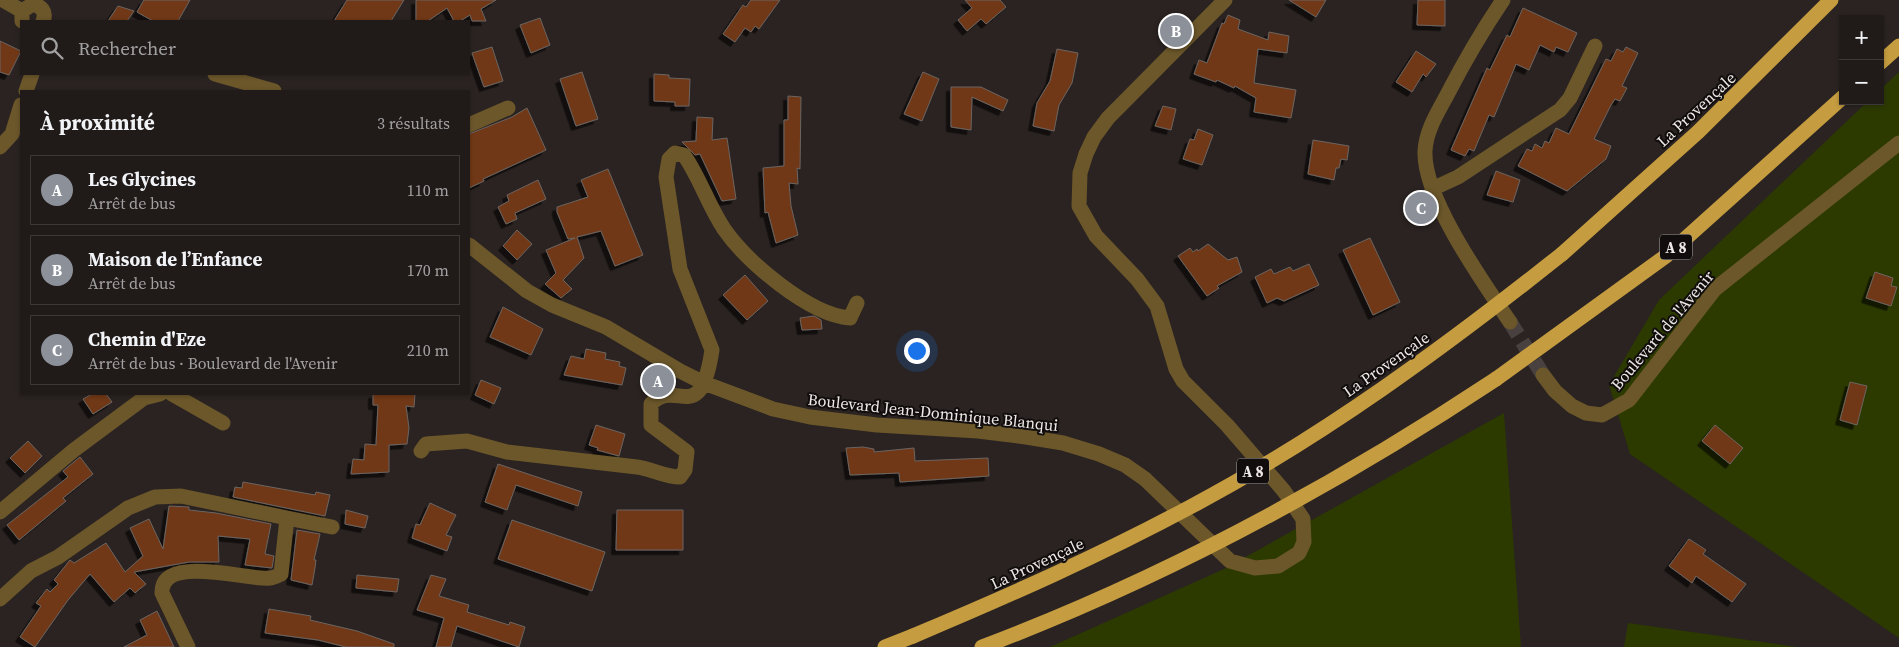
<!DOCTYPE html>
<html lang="fr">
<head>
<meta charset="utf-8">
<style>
	body { margin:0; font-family:"Source Serif 4",serif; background:#2d2726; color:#f1f3f6 }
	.controls { position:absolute; right:15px; top:15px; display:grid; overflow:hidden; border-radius:0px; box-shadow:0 1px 4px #0004 }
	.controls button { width:45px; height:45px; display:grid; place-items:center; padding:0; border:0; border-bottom:1px solid #3d3838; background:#201a19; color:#f1f3f6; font:25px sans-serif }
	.you { position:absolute; left:916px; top:350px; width:18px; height:18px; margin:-12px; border:4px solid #fff; border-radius:50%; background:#1a73e8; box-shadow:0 0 0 8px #1a73e833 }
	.badge { display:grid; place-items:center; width:32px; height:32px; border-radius:50%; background:#8c9099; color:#fff; font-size:16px; font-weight:700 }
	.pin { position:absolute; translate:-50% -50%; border:2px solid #fff; box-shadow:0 1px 5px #0006 }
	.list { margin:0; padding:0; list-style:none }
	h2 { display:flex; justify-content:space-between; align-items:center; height:65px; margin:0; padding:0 20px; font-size:21px }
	h2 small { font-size:16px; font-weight:400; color:#a2a1a2 }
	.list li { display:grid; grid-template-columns:32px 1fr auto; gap:15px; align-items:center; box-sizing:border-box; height:70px; margin:0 10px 10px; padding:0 10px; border:1px solid #3d3838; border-radius:0px }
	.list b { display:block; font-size:19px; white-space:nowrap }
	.list p { margin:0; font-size:16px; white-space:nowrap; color:#a2a1a2 }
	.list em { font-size:16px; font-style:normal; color:#a2a1a2 }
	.icon { flex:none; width:28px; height:28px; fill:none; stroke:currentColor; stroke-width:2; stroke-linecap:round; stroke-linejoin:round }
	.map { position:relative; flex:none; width:1899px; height:647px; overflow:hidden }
	.search { position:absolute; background:#201a19; box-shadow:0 1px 4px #0004; left:20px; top:20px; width:450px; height:55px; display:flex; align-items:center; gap:12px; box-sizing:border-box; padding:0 18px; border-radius:0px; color:#a2a1a2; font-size:19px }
	.panel { position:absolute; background:#201a19; box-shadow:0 1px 4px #0004; left:20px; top:90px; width:450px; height:305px; border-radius:0px }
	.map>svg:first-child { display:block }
	.green { fill:#2c3a00 }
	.building { fill:#6f3718; stroke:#6c6561; filter:url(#shadow) }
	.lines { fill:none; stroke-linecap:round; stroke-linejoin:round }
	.minor-tunnel { stroke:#48413f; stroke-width:15; stroke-dasharray:15 8; stroke-linecap:butt }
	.minor { stroke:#6b572a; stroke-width:15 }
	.highway { stroke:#c59c3f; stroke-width:15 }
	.highway-bridge { stroke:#c59c3f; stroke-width:15 }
	.labels { text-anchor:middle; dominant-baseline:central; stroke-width:4; stroke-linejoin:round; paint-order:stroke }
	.shield { fill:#100d0c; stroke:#aca8a6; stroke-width:1 }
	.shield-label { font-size:15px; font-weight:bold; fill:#efeae8 }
	.street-label { font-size:16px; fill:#efeae8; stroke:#100d0c }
</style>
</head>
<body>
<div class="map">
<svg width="1899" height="647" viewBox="0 0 1899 647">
	<defs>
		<filter id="shadow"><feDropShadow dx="-4.5" dy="4.5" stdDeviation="0" flood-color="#0009"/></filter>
	</defs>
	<rect width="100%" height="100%" fill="#2a2321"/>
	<path class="green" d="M 1899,72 L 1899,638 L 1630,454 L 1609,385 L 1659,300 L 1868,101 L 1880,101 L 1880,90 Z
		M 1504,413 L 1521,647 L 1050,647 L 1224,569 Z
		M 1628,623 L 1797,647 L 1624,647 Z"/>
	<path class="building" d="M 144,0 L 190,0 L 178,21 L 153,21 L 137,12 Z
		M 347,0 L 404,0 L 391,21 L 334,21 Z
		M 416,0 L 496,0 L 481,9 L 486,21 L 472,21 L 470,15 L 460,21 L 454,21 L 447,8 L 428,21 L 416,21 Z
		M 751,0 L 780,0 L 759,29 L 755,26 L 751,32 L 745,28 L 735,42 L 723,34 L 743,5 L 746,7 Z
		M 965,0 L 1000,0 L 1006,7 L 986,24 L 981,19 L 967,31 L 958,20 L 972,8 Z
		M 1289,0 L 1326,0 L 1316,17 Z
		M 1418,0 L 1445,0 L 1445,26 L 1417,25 Z
		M 118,6 L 134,11 L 127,21 L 108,21 Z
		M 1523,8 L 1577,33 L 1568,52 L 1556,47 L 1554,52 L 1540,45 L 1529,70 L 1516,64 L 1494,117 L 1489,115 L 1474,151 L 1469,149 L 1465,156 L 1451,150 L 1487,68 L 1490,70 L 1507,35 L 1510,37 Z
		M 1228,15 L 1240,20 L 1238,29 L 1268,40 L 1269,32 L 1289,36 L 1287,53 L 1258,49 L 1254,83 L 1296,90 L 1291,118 L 1254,112 L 1256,98 L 1235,86 L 1234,88 L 1217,80 L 1216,82 L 1194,74 L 1199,60 L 1207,63 L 1222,23 L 1224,24 Z
		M 540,18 L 550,45 L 531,53 L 520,25 Z
		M 0,41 L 21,51 L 9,75 L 0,72 Z
		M 492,47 L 503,81 L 484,87 L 472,53 Z
		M 1626,47 L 1638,53 L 1622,86 L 1627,88 L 1620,101 L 1615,99 L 1611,105 L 1594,139 L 1611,146 L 1606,159 L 1567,191 L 1518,166 L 1527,149 L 1532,151 L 1535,144 L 1542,148 L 1545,141 L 1549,143 L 1556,128 L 1569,134 L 1606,59 L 1611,61 L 1617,49 L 1623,52 Z
		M 1057,49 L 1078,53 L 1072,83 L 1059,105 L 1054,131 L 1033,126 L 1037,103 L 1050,81 Z
		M 1416,51 L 1436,64 L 1426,77 L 1423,74 L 1412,92 L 1396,82 Z
		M 582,72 L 598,119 L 576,126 L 560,79 Z
		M 923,72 L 939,79 L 922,121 L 904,114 Z
		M 654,74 L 669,75 L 669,78 L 690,79 L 689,106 L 675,106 L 675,102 L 654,101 Z
		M 951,87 L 981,87 L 1008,100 L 1003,111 L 972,97 L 971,130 L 951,127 Z
		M 788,96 L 801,97 L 800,169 L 797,168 L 798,184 L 789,183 L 791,206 L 798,235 L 776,243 L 768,212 L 765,213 L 763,168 L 784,166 L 784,120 L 788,120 Z
		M 1163,106 L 1176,109 L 1171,130 L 1155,126 Z
		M 527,108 L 546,150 L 483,179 L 484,181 L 469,188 L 469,134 L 512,117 Z
		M 697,117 L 713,118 L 712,140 L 727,138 L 736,199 L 722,201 L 700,154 L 695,155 L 682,142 L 696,141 Z
		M 1198,129 L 1213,135 L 1202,165 L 1183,159 L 1190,139 L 1194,140 Z
		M 1313,140 L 1349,146 L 1347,160 L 1341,159 L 1339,168 L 1336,168 L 1334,180 L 1308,174 Z
		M 608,169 L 643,255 L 615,266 L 601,231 L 577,237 L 584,258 L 563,280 L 572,289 L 561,298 L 545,284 L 556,273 L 546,250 L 575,238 L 568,239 L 557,212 L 557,207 L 588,197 L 581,180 Z
		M 1496,171 L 1520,180 L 1513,202 L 1487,195 Z
		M 538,180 L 546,199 L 515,213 L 517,219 L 506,224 L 498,207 L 509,201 L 507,195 Z
		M 517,230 L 532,244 L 517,260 L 503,246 Z
		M 1370,238 L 1400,302 L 1373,315 L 1343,250 Z
		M 1208,244 L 1228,260 L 1237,257 L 1242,272 L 1217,286 L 1219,288 L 1207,296 L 1178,256 L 1190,248 L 1193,252 L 1197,249 L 1198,251 Z
		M 1309,264 L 1319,285 L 1284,301 L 1277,298 L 1267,303 L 1255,277 L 1271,269 L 1274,274 L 1290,267 L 1293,271 Z
		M 1875,272 L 1893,278 L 1891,286 L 1897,287 L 1891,306 L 1866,298 Z
		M 745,275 L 768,301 L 747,320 L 723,295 Z
		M 503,307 L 543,329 L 531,355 L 490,337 Z
		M 814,316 L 821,320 L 822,329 L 802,330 L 800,318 Z
		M 586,349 L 606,353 L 605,359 L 620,362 L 619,366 L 626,368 L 622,385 L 564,375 L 571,356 L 584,359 Z
		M 481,380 L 501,388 L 494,404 L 475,395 Z
		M 1850,382 L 1867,386 L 1857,425 L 1840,420 Z
		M 92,394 L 106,394 L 112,402 L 93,414 L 83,399 Z
		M 373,394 L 415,394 L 414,407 L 406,406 L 409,428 L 407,444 L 389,445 L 389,472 L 351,474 L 353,459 L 364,460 L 365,444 L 376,445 L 378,405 L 373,405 Z
		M 596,425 L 625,434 L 619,456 L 597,450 L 598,448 L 589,445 Z
		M 1715,425 L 1743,448 L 1730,464 L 1702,441 Z
		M 28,441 L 42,456 L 25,473 L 10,458 Z
		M 863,447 L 874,449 L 874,452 L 914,448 L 915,461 L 988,458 L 989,476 L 900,482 L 899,473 L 850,475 L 846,448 Z
		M 80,457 L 93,474 L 63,498 L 66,501 L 19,540 L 7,525 L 68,477 L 63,471 Z
		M 498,464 L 582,492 L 578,506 L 516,485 L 507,510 L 485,502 Z
		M 243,482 L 315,495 L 316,492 L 330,495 L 325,516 L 233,497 L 235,487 L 242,488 Z
		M 430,503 L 456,515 L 446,535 L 452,537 L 447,551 L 412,538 L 416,524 L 420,525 Z
		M 169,506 L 189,507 L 189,510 L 216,513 L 271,524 L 265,554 L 274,556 L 272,568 L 245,565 L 250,539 L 218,536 L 219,562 L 189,562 L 134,572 L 146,584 L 135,593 L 130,588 L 114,602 L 90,574 L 68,600 L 35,647 L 20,637 L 41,606 L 36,603 L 47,589 L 50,592 L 58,584 L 54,580 L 70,560 L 74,563 L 106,543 L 125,572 L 143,556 L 130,528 L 149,519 L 163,549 Z
		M 346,510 L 368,516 L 365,528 L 345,524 Z
		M 617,510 L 683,510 L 683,550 L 616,550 Z
		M 512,520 L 605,552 L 592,591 L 498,559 Z
		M 297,530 L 320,534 L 314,560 L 316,560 L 315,568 L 312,585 L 291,580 Z
		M 1689,539 L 1706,550 L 1703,554 L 1746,584 L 1732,602 L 1696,576 L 1692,583 L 1669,566 Z
		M 357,575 L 399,579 L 397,592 L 356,588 Z
		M 431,575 L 446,579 L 439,596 L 469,605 L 467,612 L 509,625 L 510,622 L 525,627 L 519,647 L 457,626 L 451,647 L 436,647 L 444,618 L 417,610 Z
		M 269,609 L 311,616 L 310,620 L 357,631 L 394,644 L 394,647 L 346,647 L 318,640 L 265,633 Z
		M 157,611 L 174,647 L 124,647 L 147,635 L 140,620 Z"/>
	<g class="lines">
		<path class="minor-tunnel" d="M 1510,322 L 1543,375"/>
		<path class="minor" d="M 3,0 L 22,11
			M 1503,0 C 1482,31 1464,62 1447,95 C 1438,112 1426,130 1425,151 C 1423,198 1483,282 1510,322
			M 22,21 L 22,11 L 33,4 C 41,6 47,12 43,21
			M 215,74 L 274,91
			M 26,91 L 32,74
			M 469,125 L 508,108
			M 0,147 L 12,134 L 21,105
			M 1432,189 L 1458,177 L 1560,110 L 1570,98 L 1595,46
			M 469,245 L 527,291 L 552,305 L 606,327 L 680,371 L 704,383 L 773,409 L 810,417 L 877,425 L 978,431 L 1026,437 L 1063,443 L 1099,454 L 1125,465 L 1145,479 L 1230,561 L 1255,568 L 1278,566 L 1299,553 L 1304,542 L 1303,519 L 1284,491 L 1227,425 L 1183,381 L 1176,369 L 1157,306 L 1137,279 L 1096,236 L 1079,206 L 1080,173 L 1086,154 L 1094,137 L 1108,118 L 1225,0
			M 1543,375 L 1555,391 L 1572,406 L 1586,413 L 1602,415 L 1629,400 L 1715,289 L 1899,143
			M 172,394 L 223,423
			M 421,451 L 426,444 L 467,441 L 507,452 L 637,467 C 652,469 665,477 680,477 L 685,470 L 687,452 L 651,425 L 651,404 C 677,377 700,429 712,350 L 680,269 L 666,177 L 669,159 L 675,153 L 684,155 C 700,178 708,205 724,229 C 747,262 809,315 850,318 L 857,303
			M 0,512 L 74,450 L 144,398 L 160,394
			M 287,518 L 332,527
			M 0,599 L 31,571 L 58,557 L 128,508 L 155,497 L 181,496 L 287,518 L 281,574 C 277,576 273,578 270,578 C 249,581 161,553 162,593 L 188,647"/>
		<path class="highway" d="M 1880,63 L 1899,46
			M 1562,254 L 1698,132 L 1831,0
			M 1496,379 L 1666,256 L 1843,97
			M 885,647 L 913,636"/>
		<path class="highway-bridge" d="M 913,636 C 1008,596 1101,555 1192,506 C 1324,436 1445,347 1562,254
			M 982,647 C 1165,578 1333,487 1496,379"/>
	</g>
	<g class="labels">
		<g class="shield">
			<rect x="1660" y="234.5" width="32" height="25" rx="4"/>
			<rect x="1237" y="458.5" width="32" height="25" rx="4"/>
		</g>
		<g class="shield-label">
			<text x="1676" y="247">A 8</text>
			<text x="1253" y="471">A 8</text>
		</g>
		<g class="street-label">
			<text transform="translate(1696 109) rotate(-43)">La Provençale</text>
			<text transform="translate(1662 330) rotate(-50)">Boulevard de l'Avenir</text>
			<text transform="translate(1386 364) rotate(-35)">La Provençale</text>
			<text transform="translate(933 412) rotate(6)">Boulevard Jean-Dominique Blanqui</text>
			<text transform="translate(1037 563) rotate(-25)">La Provençale</text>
		</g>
	</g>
</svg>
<div class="controls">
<button>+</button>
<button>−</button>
</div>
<div class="you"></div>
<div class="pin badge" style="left:658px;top:381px">A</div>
<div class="pin badge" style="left:1176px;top:31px">B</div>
<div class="pin badge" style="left:1421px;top:208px">C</div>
<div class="search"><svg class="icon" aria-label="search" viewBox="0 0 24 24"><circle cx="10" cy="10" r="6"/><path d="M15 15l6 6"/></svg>Rechercher</div>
<section class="panel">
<h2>À proximité<small>3 résultats</small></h2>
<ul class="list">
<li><span class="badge">A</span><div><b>Les Glycines</b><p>Arrêt de bus</p></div><em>110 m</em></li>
<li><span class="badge">B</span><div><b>Maison de l’Enfance</b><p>Arrêt de bus</p></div><em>170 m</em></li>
<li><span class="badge">C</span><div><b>Chemin d'Eze</b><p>Arrêt de bus · Boulevard de l'Avenir</p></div><em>210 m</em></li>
</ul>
</section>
</div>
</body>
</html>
